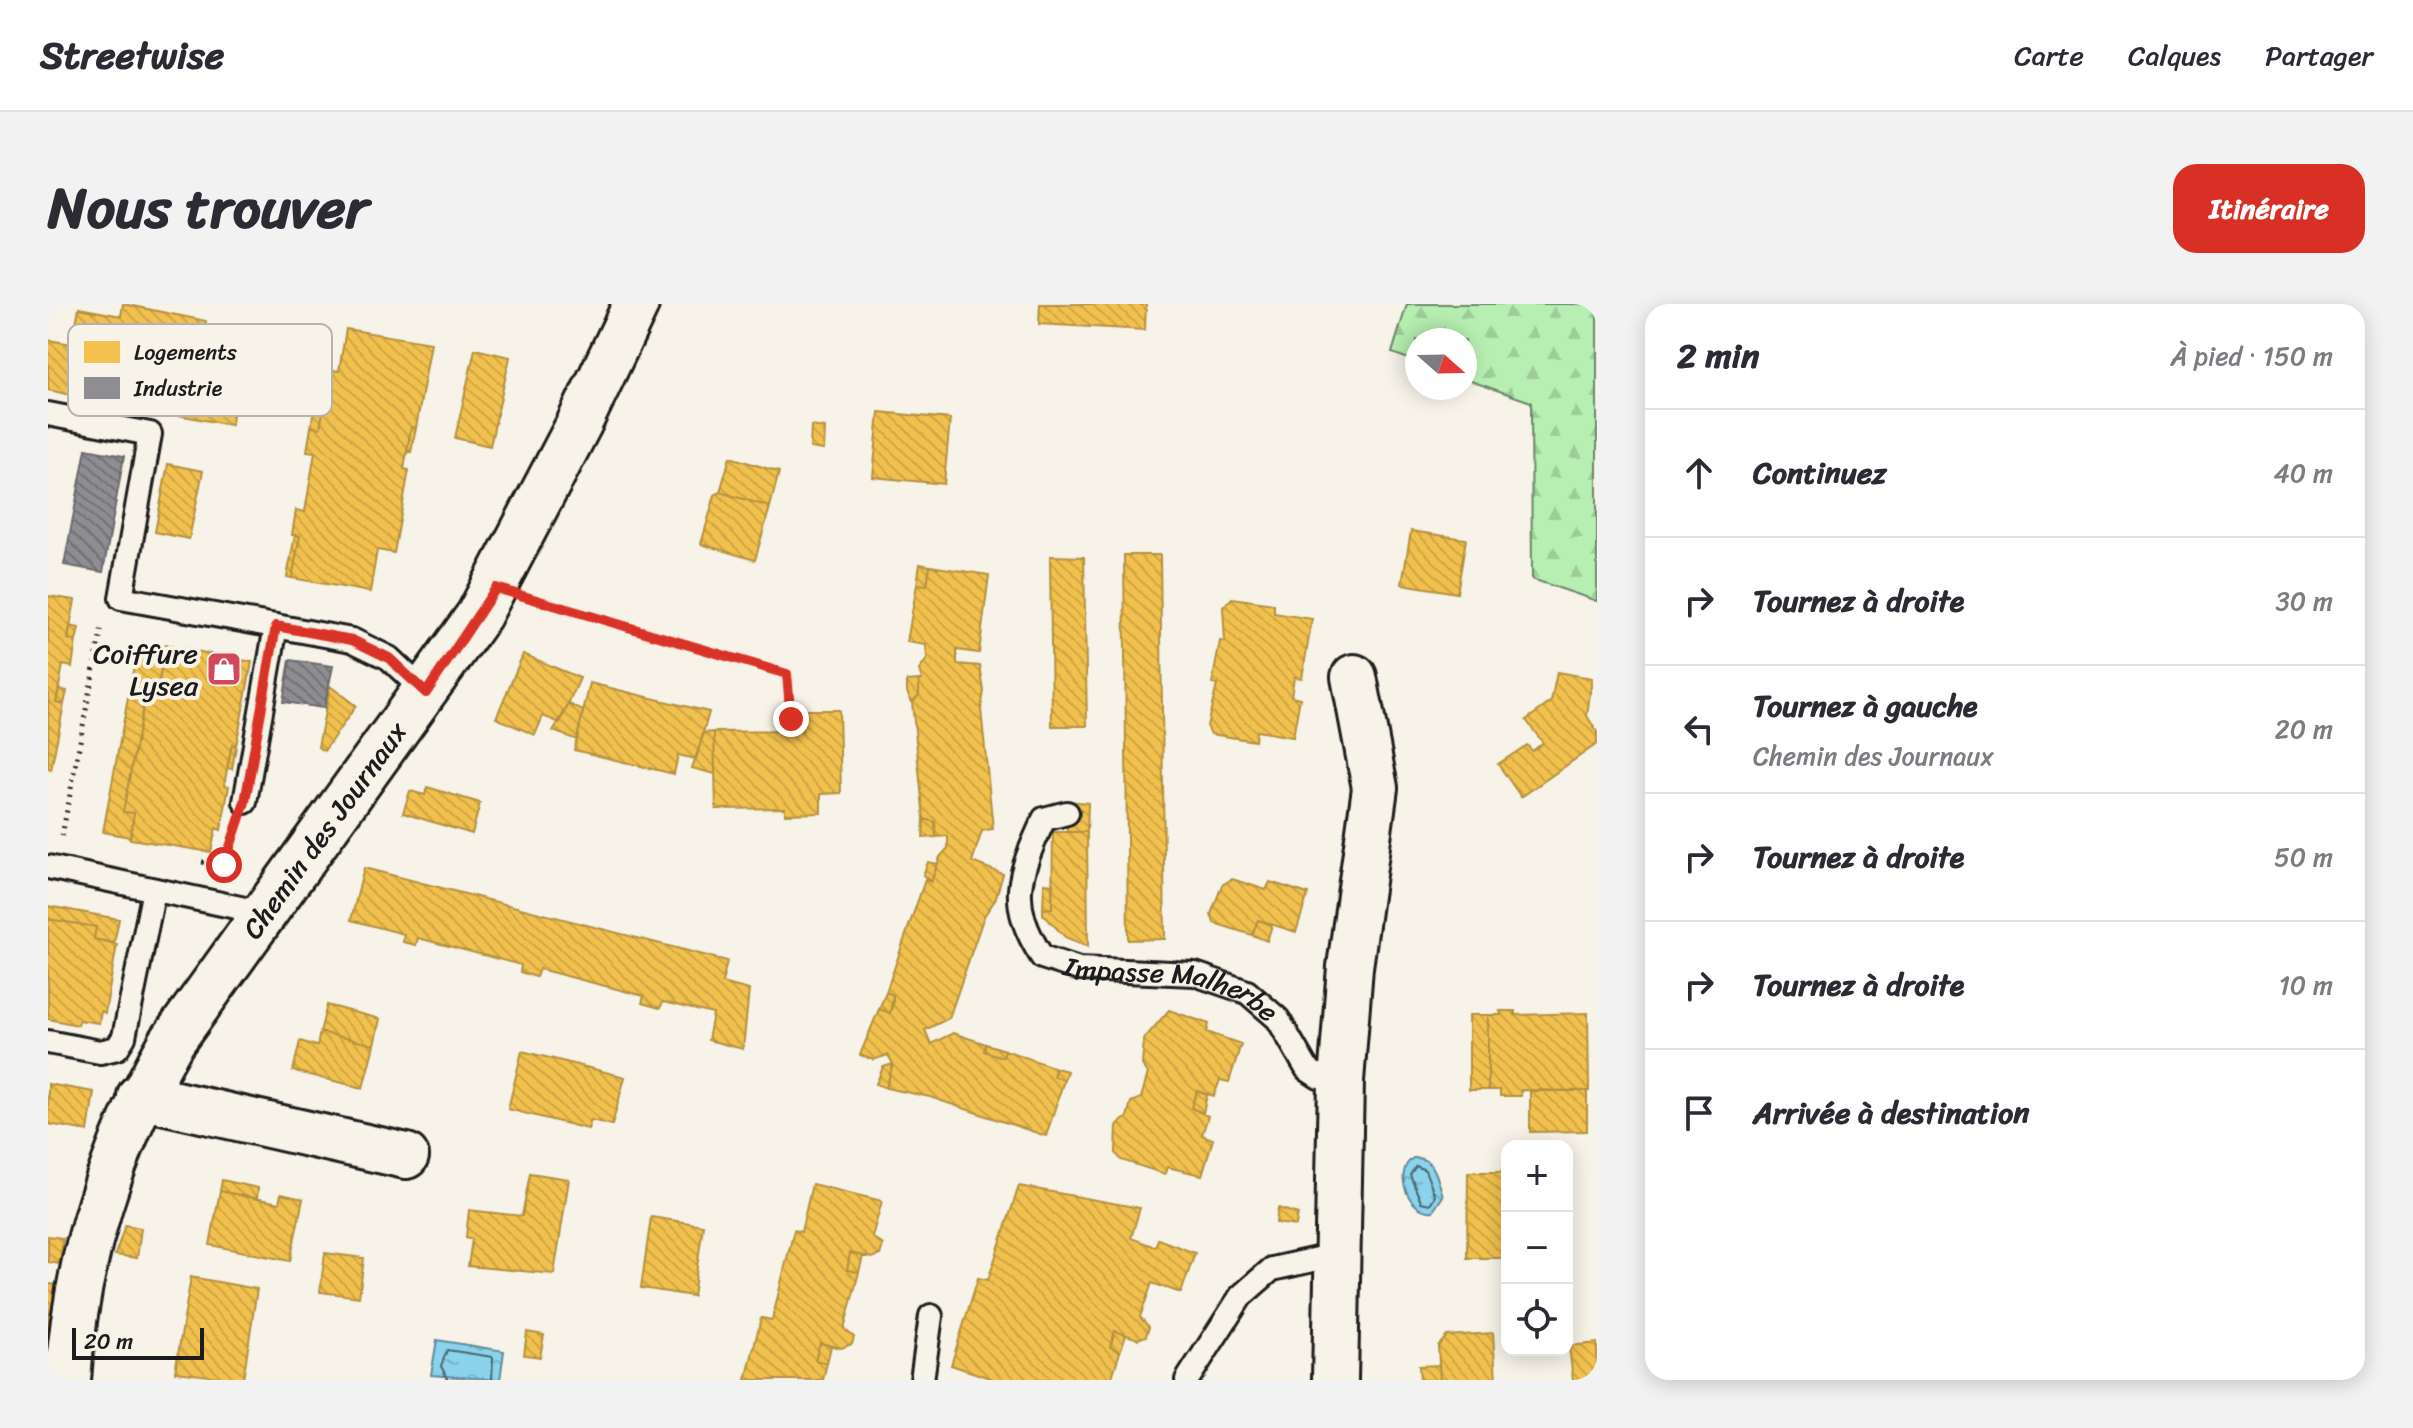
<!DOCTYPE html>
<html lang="fr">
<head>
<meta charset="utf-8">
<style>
	body { margin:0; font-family:Sriracha,sans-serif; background:#f2f2f3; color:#2b2b33 }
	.controls { position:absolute; right:24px; bottom:24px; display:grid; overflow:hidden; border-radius:16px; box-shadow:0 4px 20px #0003 }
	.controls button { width:72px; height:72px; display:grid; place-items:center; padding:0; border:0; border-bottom:2px solid #e1e1e2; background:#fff; color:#2b2b33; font:40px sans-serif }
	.compass { position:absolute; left:1357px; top:24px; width:72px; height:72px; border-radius:50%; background:#fff; box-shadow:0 4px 20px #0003; rotate:110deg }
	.scale { position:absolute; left:24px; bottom:20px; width:132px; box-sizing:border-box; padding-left:8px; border:4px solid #1c1c1c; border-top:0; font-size:22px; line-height:28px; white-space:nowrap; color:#1c1c1c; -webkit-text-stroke:6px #f7f3e8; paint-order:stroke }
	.stop { position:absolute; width:24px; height:24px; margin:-18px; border:6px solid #d93025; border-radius:50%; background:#fff }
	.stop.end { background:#d93025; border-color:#fff; box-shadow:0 2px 8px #0008 }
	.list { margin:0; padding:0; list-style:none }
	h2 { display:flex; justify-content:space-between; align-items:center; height:104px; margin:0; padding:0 32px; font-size:34px }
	h2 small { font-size:26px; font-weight:400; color:#7c7c81 }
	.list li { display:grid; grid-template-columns:52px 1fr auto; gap:24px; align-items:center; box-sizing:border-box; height:128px; padding:0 32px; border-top:2px solid #e1e1e2 }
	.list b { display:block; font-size:30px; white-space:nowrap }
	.list p { margin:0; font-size:26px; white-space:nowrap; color:#7c7c81 }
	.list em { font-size:26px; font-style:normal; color:#7c7c81 }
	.icon { flex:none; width:44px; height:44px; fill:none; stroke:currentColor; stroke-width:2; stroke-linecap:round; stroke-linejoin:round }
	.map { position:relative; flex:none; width:1549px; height:1076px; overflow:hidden; border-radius:24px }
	header { display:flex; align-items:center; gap:48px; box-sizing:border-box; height:112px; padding:0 40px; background:#fff; border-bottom:2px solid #e1e1e2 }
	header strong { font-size:38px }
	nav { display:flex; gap:44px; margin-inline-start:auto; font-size:28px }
	.intro { display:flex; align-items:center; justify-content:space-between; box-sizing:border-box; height:192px; padding:0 48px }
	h1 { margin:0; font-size:56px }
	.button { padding:20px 36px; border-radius:24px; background:#d93025; color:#fff; font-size:28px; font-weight:700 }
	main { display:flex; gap:48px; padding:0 48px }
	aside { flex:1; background:#fff; border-radius:24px; box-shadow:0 4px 20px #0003 }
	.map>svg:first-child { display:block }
	.forest { fill:url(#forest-firs); stroke:#6a8667; stroke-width:2 }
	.water { fill:url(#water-ripples); stroke:#5f8a99; stroke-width:2 }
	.homes { fill:url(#homes-back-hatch); stroke:#b2903f; stroke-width:2 }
	.industry { fill:url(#industry-back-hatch); stroke:#6b6b6f; stroke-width:2 }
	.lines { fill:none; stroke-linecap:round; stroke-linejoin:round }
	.shore { stroke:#48656f; stroke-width:2 }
	.lane-casing { stroke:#1c1c1c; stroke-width:28 }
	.street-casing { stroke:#1c1c1c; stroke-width:50 }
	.path { stroke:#1c1c1c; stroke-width:5; stroke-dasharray:2 6; stroke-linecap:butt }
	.lane { stroke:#f7f3e8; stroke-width:22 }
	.street { stroke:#f7f3e8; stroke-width:44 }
	.route { stroke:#d93025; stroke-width:10 }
	.labels { text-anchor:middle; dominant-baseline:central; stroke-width:8; stroke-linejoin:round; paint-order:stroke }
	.poi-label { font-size:28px; fill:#1c1c1c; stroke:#f7f3e8; text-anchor:end }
	.street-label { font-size:28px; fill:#1c1c1c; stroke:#f7f3e8 }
	.key { fill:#f7f3e8; stroke:#b5b2ab; stroke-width:2 }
	.key-label { font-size:22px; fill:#1c1c1c }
</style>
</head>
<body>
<header>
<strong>Streetwise</strong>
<nav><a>Carte</a><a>Calques</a><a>Partager</a></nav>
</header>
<div class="intro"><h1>Nous trouver</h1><a class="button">Itinéraire</a></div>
<main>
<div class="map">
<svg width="1549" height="1076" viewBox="0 0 1549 1076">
	<defs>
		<pattern id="forest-firs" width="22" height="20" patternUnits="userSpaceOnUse" patternTransform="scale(2)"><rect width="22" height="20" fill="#b7efb2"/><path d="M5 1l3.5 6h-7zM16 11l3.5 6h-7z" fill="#9dcc98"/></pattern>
		<pattern id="water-ripples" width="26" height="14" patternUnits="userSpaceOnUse" patternTransform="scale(2)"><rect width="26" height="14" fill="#8bd3ec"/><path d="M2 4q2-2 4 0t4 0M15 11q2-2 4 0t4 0" fill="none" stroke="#77b5ca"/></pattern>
		<pattern id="homes-back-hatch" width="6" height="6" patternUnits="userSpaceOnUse" patternTransform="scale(2)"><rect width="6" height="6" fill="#f2c14e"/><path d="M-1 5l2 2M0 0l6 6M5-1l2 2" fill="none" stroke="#cfa544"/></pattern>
		<pattern id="industry-back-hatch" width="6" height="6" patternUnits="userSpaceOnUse" patternTransform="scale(2)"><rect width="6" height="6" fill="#8d8d92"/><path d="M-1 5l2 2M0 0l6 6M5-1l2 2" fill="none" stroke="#727276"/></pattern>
	</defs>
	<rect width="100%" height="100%" fill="#f7f3e8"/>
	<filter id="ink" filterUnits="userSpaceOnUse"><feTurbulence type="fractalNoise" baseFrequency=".0125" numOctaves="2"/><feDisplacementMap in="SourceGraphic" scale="16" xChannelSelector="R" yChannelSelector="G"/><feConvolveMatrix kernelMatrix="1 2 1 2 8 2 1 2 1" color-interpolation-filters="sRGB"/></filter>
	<g filter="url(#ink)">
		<path class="forest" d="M 1359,0 L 1549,0 L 1549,297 L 1484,275 L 1483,98 L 1417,75 L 1417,36 L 1369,36 L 1369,58 L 1344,49 Z"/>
		<path class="water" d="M 1365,854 C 1387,852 1389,874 1395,892 L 1385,907 C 1361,910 1344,868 1365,854 Z
			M 389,1036 L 456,1047 L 452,1076 L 383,1071 Z"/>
		<path class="homes" d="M 75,0 L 158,17 L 156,27 L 200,35 L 183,121 L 98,105 L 99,101 L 86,99 L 59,94 L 59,99 L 0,86 L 0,36 L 24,40 L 31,4 L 73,12 Z
			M 992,0 L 1098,0 L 1097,26 L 991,20 Z
			M 298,25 L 383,39 L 368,124 L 363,123 L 356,165 L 361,166 L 346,249 L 329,246 L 322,288 L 244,274 L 252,232 L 244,231 L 248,206 L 257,208 L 267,148 L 259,147 L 263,123 L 272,124 L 282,71 L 272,69 L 273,64 L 291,67 Z
			M 427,45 L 462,53 L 442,142 L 407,134 Z
			M 272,69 L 282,71 L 272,124 L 263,123 Z
			M 831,108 L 902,115 L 896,180 L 825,173 Z
			M 763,122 L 777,124 L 776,146 L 762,144 Z
			M 363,123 L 368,124 L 363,148 L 359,147 Z
			M 682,153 L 731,168 L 722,203 L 672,188 Z
			M 120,160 L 155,167 L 141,235 L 107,228 Z
			M 672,188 L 722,203 L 707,256 L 653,240 L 667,191 Z
			M 1363,227 L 1418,235 L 1409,289 L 1354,280 Z
			M 247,231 L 252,232 L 244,274 L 239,273 Z
			M 1076,251 L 1112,251 L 1117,635 L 1080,636 Z
			M 1002,252 L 1036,253 L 1039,422 L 1004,422 Z
			M 872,260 L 882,262 L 879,281 L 869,280 Z
			M 882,262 L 941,271 L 931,349 L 909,346 L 909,360 L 932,362 L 936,387 L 933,405 L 945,525 L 934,527 L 924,558 L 955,570 L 947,596 L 936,612 L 901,714 L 877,726 L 883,740 L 905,729 L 938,740 L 936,747 L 955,753 L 957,746 L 1008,764 L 1005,772 L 1016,776 L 998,832 L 882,793 L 838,784 L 845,760 L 840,751 L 825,756 L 812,751 L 831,705 L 842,709 L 845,700 L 845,691 L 838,688 L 877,576 L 883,578 L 892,553 L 900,544 L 900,532 L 888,533 L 887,518 L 876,515 L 864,398 L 871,391 L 871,376 L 874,376 L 871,366 L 879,355 L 878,341 L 859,338 L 869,280 L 879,281 Z
			M 0,292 L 27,296 L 20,335 L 28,337 L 24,363 L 15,361 L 8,398 L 16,400 L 3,466 L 0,465 Z
			M 1184,294 L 1226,300 L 1226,309 L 1264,315 L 1254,374 L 1246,373 L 1243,392 L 1252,394 L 1245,433 L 1208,427 L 1207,437 L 1163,430 L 1159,422 L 1169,381 L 1164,380 L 1172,337 L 1177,338 L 1175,303 Z
			M 22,322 L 31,324 L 28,337 L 20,335 Z
			M 117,341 L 204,358 L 188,442 L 184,440 L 176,481 L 181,482 L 173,526 L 168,524 L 163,548 L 82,535 L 86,509 L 75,508 L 99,381 L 110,383 Z
			M 475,350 L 532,374 L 512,419 L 495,412 L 487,431 L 448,414 Z
			M 88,351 L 115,356 L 110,383 L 99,381 L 75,508 L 86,509 L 82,533 L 55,528 Z
			M 1509,368 L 1544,374 L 1539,412 L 1549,428 L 1549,440 L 1473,493 L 1450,460 L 1479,441 L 1484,447 L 1495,439 L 1478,416 L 1503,398 Z
			M 871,376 L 871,391 L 864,398 L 859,388 L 859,377 Z
			M 542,379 L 661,408 L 648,455 L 630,451 L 626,470 L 526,446 Z
			M 282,382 L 308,402 L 276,447 L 270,443 Z
			M 11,385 L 19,387 L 16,400 L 8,398 Z
			M 521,400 L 535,407 L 529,436 L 505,427 Z
			M 753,406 L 791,406 L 793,489 L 773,490 L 773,509 L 737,510 L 737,504 L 668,505 L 666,428 L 754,427 Z
			M 666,428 L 667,470 L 644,464 L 656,429 Z
			M 184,440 L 188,442 L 184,465 L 179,464 Z
			M 379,483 L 432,499 L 424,530 L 355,509 L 362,487 L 377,491 Z
			M 1019,497 L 1040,499 L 1039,528 L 1019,528 Z
			M 876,515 L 887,518 L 888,533 L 875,534 Z
			M 1005,528 L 1039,528 L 1040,643 L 1017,633 L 995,610 L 995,605 L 1004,604 Z
			M 880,558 L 890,560 L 883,578 L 875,571 Z
			M 316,564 L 679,657 L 674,679 L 701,686 L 695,745 L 660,736 L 665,710 L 615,698 L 612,704 L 594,699 L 596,692 L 491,665 L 488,673 L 472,668 L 473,661 L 370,634 L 368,641 L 355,638 L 356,630 L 303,616 Z
			M 1184,575 L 1218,586 L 1222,578 L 1260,590 L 1248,628 L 1210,616 L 1204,631 L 1166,619 L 1163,610 L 1174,581 Z
			M 996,579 L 1005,580 L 1004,604 L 995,605 Z
			M 0,602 L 71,615 L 66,639 L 46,635 L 48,623 L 0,615 Z
			M 0,615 L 48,623 L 46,635 L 69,640 L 57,709 L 53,707 L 51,719 L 31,716 L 30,721 L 0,715 Z
			M 1210,616 L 1224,621 L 1219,637 L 1204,631 Z
			M 838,688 L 845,691 L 842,709 L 831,705 Z
			M 279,701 L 332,715 L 326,741 L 272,728 Z
			M 1121,706 L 1161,720 L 1159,728 L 1193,740 L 1181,778 L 1172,776 L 1166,792 L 1149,787 L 1143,804 L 1160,812 L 1154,831 L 1165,835 L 1154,871 L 1119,863 L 1117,870 L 1073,856 L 1068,849 L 1069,821 L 1079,813 L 1083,798 L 1093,794 L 1100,769 L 1094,761 L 1096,735 Z
			M 1452,707 L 1467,707 L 1467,711 L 1540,709 L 1541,787 L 1473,786 L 1473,792 L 1452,792 L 1452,786 L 1440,786 L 1440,711 L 1453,711 Z
			M 1421,711 L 1440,711 L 1440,786 L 1421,786 Z
			M 272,728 L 326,741 L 315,784 L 245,767 L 252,737 L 269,742 Z
			M 938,740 L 957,746 L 955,753 L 936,747 Z
			M 474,747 L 577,773 L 564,821 L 543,816 L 540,825 L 460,805 Z
			M 845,760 L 838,784 L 828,780 L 835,763 Z
			M 1008,764 L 1019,767 L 1016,776 L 1005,772 Z
			M 0,780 L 46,788 L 40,827 L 0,820 Z
			M 1149,787 L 1159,791 L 1155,809 L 1143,804 Z
			M 1482,787 L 1539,787 L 1539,827 L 1482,828 Z
			M 1420,868 L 1459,868 L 1459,954 L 1419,954 Z
			M 482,869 L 521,875 L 506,970 L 420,962 L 424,935 L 418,933 L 421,906 L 474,912 Z
			M 174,876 L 210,884 L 209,895 L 172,887 Z
			M 764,880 L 834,897 L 824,933 L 835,941 L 832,951 L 824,954 L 802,949 L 799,966 L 811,968 L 796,1025 L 806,1033 L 804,1040 L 793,1044 L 772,1039 L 767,1056 L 779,1059 L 775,1076 L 698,1076 L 713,1014 L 724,1016 L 746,926 L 753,928 Z
			M 971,882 L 1092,904 L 1083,934 L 1107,943 L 1110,935 L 1147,949 L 1133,989 L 1104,979 L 1092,1013 L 1101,1023 L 1098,1032 L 1090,1035 L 1067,1027 L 1062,1043 L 1072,1048 L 1063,1076 L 948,1076 L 903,1061 L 930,974 L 940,976 Z
			M 172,887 L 231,899 L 233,890 L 255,895 L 242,957 L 162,941 Z
			M 1230,904 L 1250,910 L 1248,922 L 1228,919 Z
			M 603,913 L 655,921 L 645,992 L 593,984 Z
			M 77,921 L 93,924 L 89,954 L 67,951 Z
			M 0,932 L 15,934 L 12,960 L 0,958 Z
			M 277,949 L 316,954 L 311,993 L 272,988 Z
			M 802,949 L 815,952 L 811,968 L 799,966 Z
			M 143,973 L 209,985 L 195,1076 L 127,1068 Z
			M 0,980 L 10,981 L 0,1035 Z
			M 1067,1027 L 1078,1031 L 1072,1048 L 1062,1043 Z
			M 479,1028 L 496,1031 L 492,1053 L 476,1051 Z
			M 1445,1029 L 1448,1076 L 1392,1076 L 1390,1042 L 1399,1032 Z
			M 772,1039 L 783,1042 L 779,1059 L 767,1056 Z
			M 1549,1039 L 1549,1076 L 1525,1076 L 1521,1042 Z
			M 1391,1061 L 1392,1076 L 1372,1076 L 1371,1062 Z"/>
		<path class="industry" d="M 38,145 L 76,152 L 55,268 L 16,261 Z
			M 242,356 L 285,362 L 276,404 L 235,398 Z"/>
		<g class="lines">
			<path class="shore" d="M 1368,862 L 1377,866 L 1387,892 L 1382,900 L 1373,898 L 1362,871 Z
				M 400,1076 L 393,1062 L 399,1046 L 445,1053 L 444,1076"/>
			<defs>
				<g id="lane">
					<path d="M 0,110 L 102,130 L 73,294 L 304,336 L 341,354 L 378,389"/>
					<path d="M 197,498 L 228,322"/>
					<path id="s1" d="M 1019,509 L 996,515 C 970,572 959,598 994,653 L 1031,665 L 1147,670 L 1199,688 L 1230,715 L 1259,765 L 1271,773 L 1293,777"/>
					<path d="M 0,563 L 216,609"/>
					<path d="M 0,738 L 52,748 L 69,744 L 76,733 L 106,586"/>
					<path d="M 874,1076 L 883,1012"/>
					<path d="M 1139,1076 L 1193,992 L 1224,965 L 1287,951"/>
				</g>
				<g id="street">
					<path d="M 92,792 L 358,852"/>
					<path id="s2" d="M 20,1076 C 27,958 64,841 123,739 L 431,311 L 531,120 L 588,0"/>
					<path d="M 1287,1076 L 1293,777 L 1302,663 L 1327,484 L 1306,373"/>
				</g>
			</defs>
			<use href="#lane" class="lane-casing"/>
			<use href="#street" class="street-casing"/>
			<path class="path" d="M 487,296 L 739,370 L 743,415
				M 14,532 L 54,322
				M 154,558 L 176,561 L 186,530"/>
			<use href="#lane" class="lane"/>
			<use href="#street" class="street"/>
		</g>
	</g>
	<g class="lines" filter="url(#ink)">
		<path class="route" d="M 176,561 L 197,498 L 228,322 L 304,336 L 341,354 L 378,389 L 448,284 L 739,370 L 743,415"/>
	</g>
	<defs>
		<symbol id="shop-square" viewBox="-11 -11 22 22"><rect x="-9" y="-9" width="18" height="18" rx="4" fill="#d1495b" stroke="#f7f3e8"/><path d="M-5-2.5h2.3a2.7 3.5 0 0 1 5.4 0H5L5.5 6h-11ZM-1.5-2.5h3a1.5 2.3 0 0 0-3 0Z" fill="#fff"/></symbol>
	</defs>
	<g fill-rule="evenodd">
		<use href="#shop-square" x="156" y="345" width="40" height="40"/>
	</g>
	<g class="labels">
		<g class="poi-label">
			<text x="150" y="349">Coiffure<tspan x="150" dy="32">Lysea</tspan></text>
		</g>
		<g class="street-label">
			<text stroke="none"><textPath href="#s2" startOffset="618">Chemin des Journaux</textPath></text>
			<text stroke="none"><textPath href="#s1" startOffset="306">Impasse Malherbe</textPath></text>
		</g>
	</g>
	<rect x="20" y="20" width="264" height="92" rx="12" class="key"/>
	<rect x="36" y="37" width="36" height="22" fill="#f2c14e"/>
	<rect x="36" y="73" width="36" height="22" fill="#8d8d92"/>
	<g class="key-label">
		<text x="86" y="56">Logements</text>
		<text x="86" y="92">Industrie</text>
	</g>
</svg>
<div class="controls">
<button>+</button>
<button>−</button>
<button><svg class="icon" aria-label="locate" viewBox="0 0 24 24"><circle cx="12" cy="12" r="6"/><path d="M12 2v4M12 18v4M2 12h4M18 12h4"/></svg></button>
</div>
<svg class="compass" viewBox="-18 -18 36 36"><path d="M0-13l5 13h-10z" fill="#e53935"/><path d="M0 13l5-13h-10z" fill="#7c7c81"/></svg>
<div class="scale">20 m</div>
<div class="stop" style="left:176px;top:561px"></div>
<div class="stop end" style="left:743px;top:415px"></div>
</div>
<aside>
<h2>2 min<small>À pied · 150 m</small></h2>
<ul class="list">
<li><svg class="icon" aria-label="ahead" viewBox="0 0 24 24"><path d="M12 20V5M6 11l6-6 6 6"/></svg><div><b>Continuez</b></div><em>40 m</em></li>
<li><svg class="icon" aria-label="right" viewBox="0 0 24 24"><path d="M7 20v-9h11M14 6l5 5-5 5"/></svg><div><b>Tournez à droite</b></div><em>30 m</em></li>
<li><svg class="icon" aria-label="left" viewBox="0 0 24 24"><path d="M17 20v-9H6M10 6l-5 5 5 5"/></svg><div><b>Tournez à gauche</b><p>Chemin des Journaux</p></div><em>20 m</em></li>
<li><svg class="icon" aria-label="right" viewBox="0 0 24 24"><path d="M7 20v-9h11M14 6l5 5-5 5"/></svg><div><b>Tournez à droite</b></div><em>50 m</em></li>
<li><svg class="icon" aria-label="right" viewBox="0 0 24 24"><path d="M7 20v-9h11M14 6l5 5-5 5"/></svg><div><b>Tournez à droite</b></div><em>10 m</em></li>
<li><svg class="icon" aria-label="arrive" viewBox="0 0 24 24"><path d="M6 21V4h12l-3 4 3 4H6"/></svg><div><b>Arrivée à destination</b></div></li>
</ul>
</aside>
</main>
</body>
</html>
